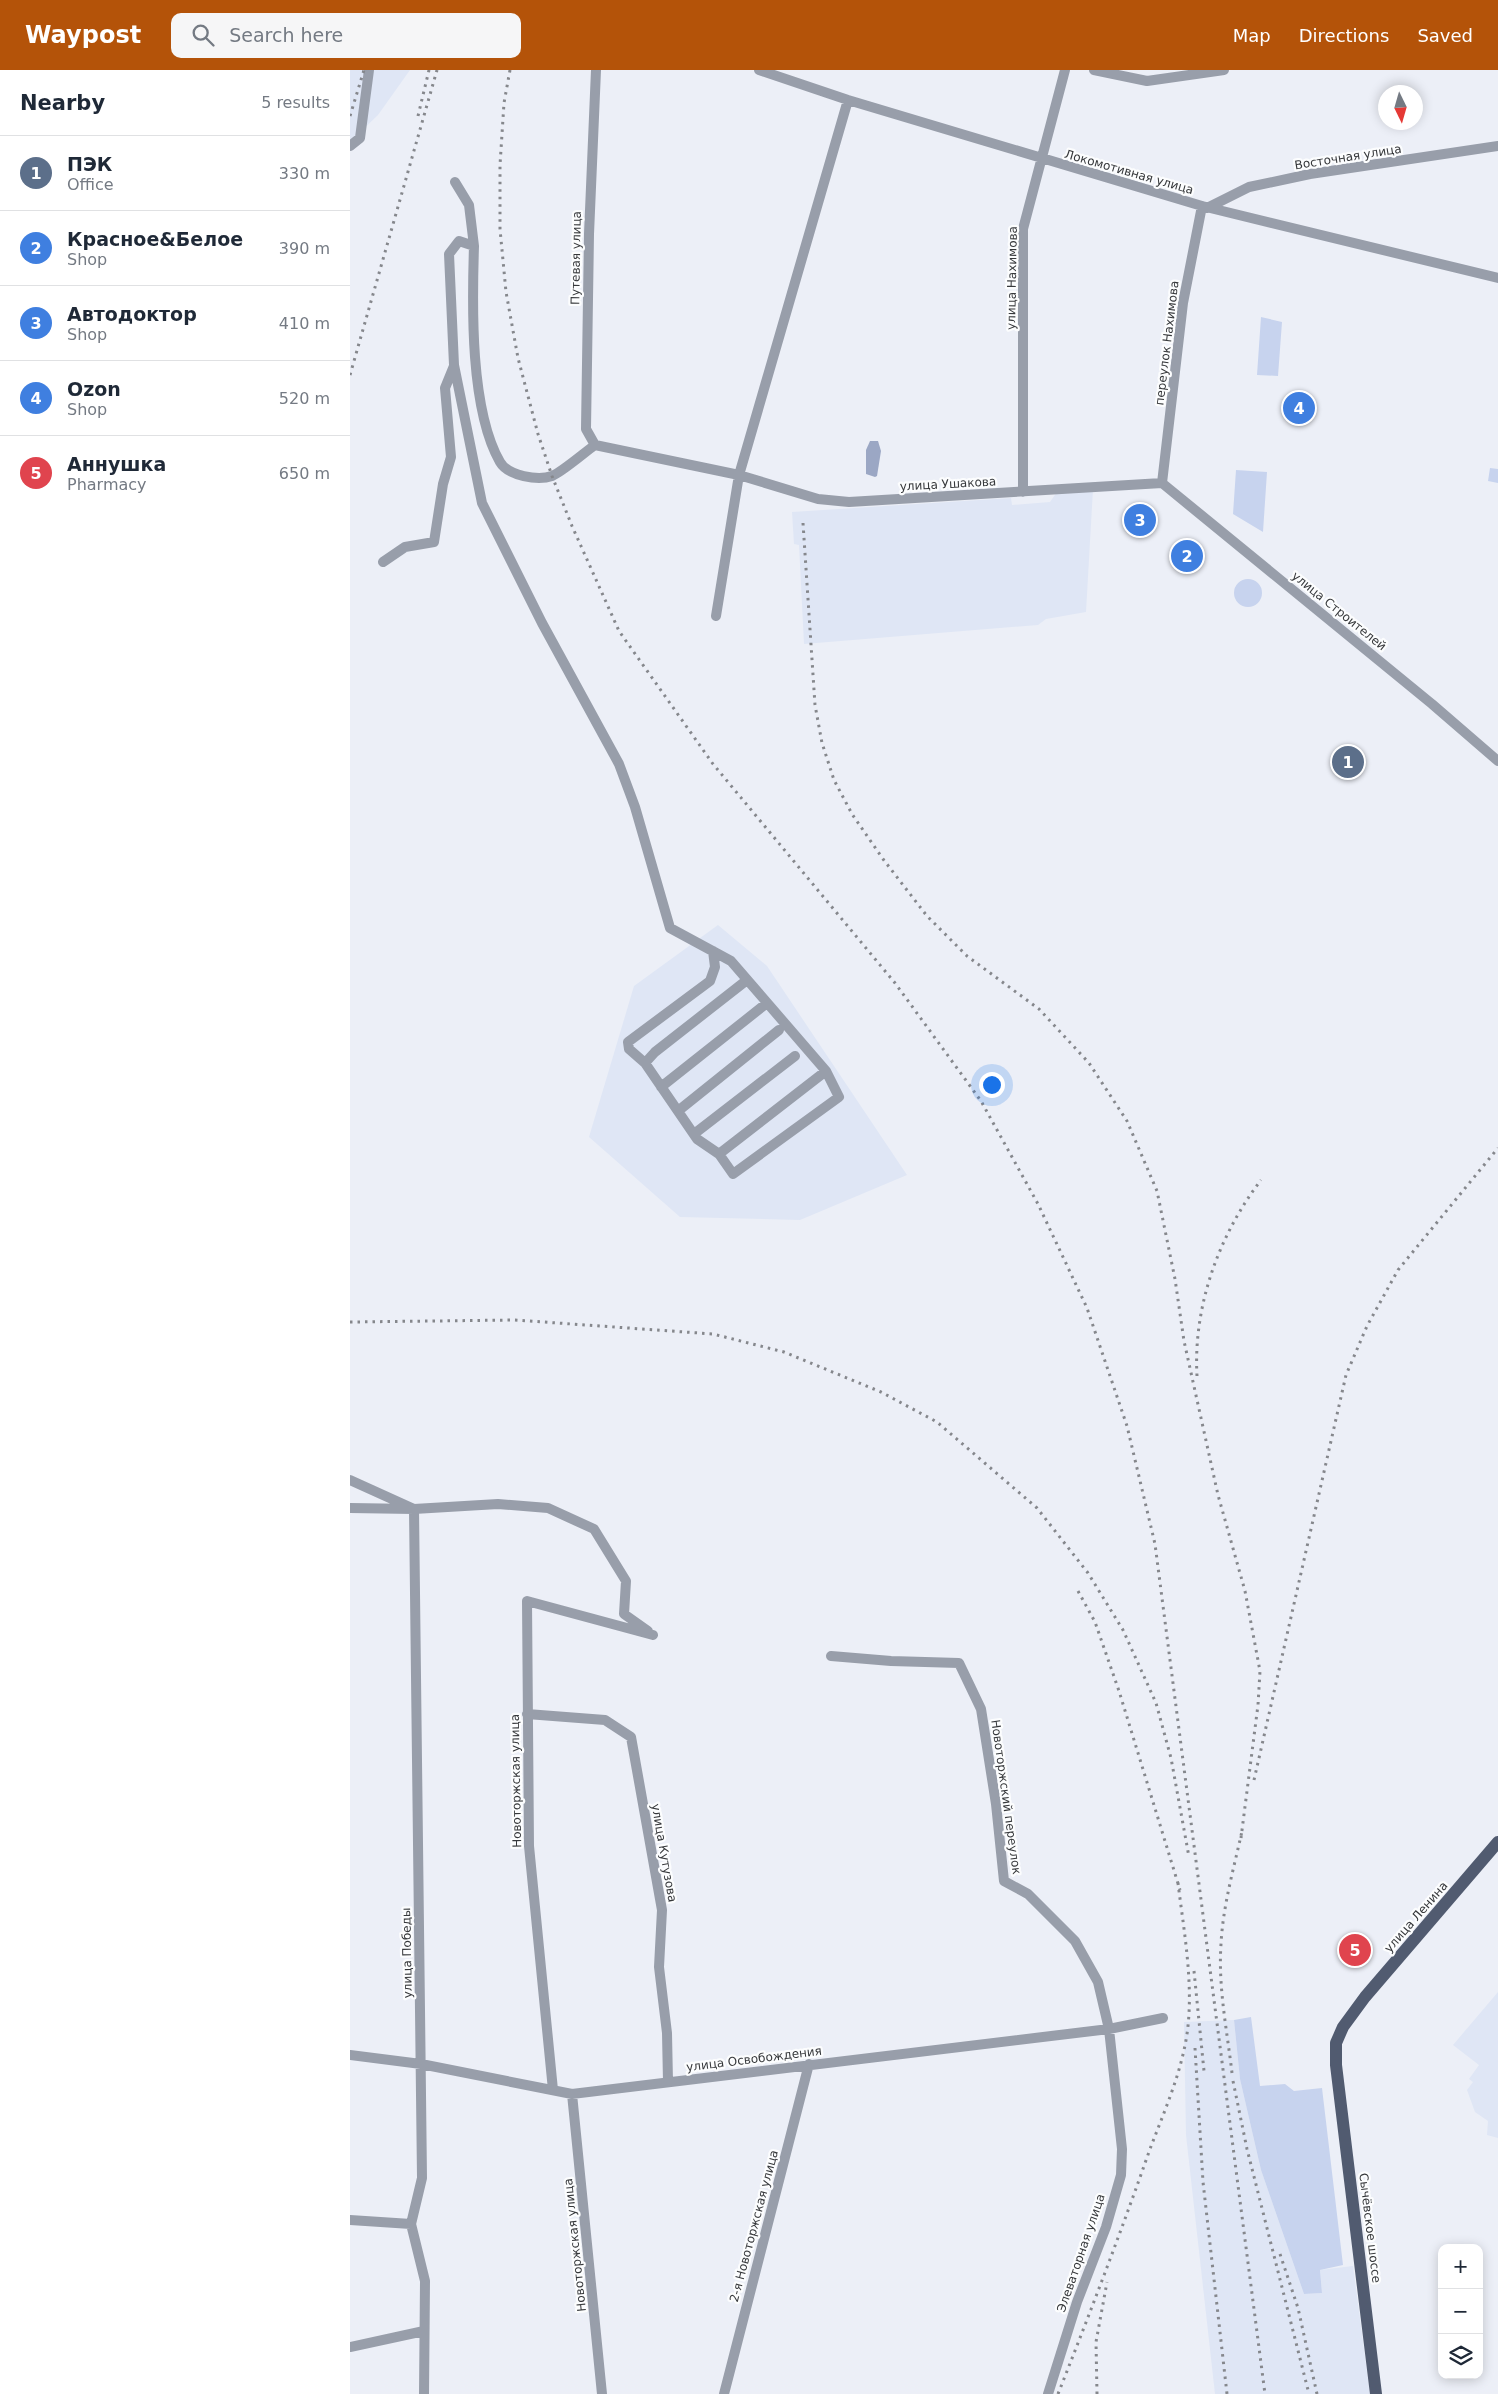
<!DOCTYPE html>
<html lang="en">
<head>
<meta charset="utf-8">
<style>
	body { margin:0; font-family:"DejaVu Sans",sans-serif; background:#f6f6f7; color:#1f2937 }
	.controls { position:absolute; right:15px; bottom:15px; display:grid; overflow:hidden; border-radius:10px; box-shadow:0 2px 12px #0003 }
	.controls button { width:45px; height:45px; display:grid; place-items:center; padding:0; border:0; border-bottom:1px solid #e0e1e3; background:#fff; color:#1f2937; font:25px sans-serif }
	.compass { position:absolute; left:1028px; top:15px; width:45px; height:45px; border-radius:50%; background:#fff; box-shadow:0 2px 12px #0003; rotate:175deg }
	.you { position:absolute; left:641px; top:1014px; width:18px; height:18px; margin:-12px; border:4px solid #fff; border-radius:50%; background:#1a73e8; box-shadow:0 0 0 8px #1a73e833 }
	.badge { display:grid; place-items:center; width:32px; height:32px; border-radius:50%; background:#b45309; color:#fff; font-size:16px; font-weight:700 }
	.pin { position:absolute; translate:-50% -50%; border:2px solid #fff; box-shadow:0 1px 5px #0006 }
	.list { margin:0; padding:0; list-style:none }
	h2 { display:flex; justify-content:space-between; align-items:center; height:65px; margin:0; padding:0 20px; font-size:21px }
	h2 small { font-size:16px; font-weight:400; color:#747a83 }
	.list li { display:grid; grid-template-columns:32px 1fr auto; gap:15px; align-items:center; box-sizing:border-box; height:75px; padding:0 20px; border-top:1px solid #e0e1e3 }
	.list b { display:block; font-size:19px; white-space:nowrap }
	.list p { margin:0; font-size:16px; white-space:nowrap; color:#747a83 }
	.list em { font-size:16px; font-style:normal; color:#747a83 }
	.icon { flex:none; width:28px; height:28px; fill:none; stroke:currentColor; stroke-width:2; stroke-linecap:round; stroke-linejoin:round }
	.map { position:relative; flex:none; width:1148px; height:2324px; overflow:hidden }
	header { display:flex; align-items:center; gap:30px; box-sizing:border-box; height:70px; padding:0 25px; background:#b45309; color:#fff }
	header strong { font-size:24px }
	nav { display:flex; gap:28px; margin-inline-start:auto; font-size:18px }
	.search { width:350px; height:45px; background:#f6f6f7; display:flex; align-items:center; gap:12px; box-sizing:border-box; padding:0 18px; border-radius:10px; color:#747a83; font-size:19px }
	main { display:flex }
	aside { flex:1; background:#fff }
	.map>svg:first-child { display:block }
	.built { fill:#dfe6f5 }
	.green { fill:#c7d3ee }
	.water { fill:#9ba7c4 }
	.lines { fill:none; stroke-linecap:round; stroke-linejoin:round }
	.minor { stroke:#989eaa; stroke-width:10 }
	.primary { stroke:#515b70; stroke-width:12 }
	.rail { stroke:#85878c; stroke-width:3; stroke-dasharray:2.5 5; stroke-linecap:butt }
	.labels { text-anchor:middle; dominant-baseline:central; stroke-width:4.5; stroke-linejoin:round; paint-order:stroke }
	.street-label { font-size:12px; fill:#36383b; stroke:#fcfdfe }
</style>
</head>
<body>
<header>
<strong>Waypost</strong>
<div class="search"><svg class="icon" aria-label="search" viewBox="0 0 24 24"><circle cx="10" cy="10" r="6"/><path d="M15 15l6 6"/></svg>Search here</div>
<nav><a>Map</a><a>Directions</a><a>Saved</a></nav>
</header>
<main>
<aside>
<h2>Nearby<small>5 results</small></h2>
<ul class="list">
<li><span class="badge" style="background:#5c6f8a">1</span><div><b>ПЭК</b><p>Office</p></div><em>330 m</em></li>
<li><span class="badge" style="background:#3f7fe0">2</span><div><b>Красное&amp;Белое</b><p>Shop</p></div><em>390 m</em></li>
<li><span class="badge" style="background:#3f7fe0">3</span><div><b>Автодоктор</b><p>Shop</p></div><em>410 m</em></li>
<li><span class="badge" style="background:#3f7fe0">4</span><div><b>Ozon</b><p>Shop</p></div><em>520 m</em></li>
<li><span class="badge" style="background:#e0444e">5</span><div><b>Аннушка</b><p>Pharmacy</p></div><em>650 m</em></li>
</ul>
</aside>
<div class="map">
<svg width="1148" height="2324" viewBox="0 0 1148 2324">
	<rect width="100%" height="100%" fill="#eceff7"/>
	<path class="built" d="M 0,0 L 60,0 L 28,45 L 0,72 Z
		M 743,419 L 736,542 L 696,549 L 688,555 L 454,574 L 449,475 L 444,474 L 442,442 L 661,428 L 662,435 L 700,432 L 707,422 Z
		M 368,855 L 417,896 L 557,1105 L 450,1150 L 330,1147 L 239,1067 L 284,916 Z
		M 1148,1922 L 1148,2068 L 1137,2065 L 1138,2051 L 1125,2042 L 1117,2020 L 1123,2012 L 1119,2009 L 1129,1995 L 1103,1975 Z
		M 884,1950 L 890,2009 L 911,2100 L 954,2224 L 972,2223 L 970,2200 L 1003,2196 L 1020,2324 L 865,2324 L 836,2065 L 834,1952 Z"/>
	<path class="green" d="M 911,247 L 932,252 L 928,306 L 907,305 Z
		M 1140,398 L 1148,399 L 1148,413 L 1138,411 Z
		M 886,400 L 917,402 L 913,462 L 883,444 Z
		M884 523a14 14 0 1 1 28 0a14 14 0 1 1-28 0Z
		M 901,1947 L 910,2016 L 935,2014 L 944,2021 L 972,2018 L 993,2195 L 970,2200 L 972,2223 L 954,2224 L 911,2100 L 890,2009 L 884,1950 Z"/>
	<path class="water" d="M 520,371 L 528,371 L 531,381 L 527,406 L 525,407 L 516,404 L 516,380 Z"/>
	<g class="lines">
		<path class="minor" d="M 409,0 L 498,30 L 852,136 L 1148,208
			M 744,0 L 797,11 L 874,0
			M 0,76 L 10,68 L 19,0
			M 105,112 L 119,135 L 124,176
			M 857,138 L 899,117 L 960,104 L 1148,76
			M 245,375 C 235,382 212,402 202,406 C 188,411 158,406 150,392 C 120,340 122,236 124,176 L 109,171 L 99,184 L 104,295 L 132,433 L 192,553 L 269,694 L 285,737 L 320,858 L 381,891 L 476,1001 L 489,1027 L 383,1104 L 369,1084 L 347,1069 L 295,993 L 305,982 L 397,910
			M 245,375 L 389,405 L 468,429 L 499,432 L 812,413
			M 245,375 L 236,359 L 239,164 L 246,0
			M 812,413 L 1082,634 L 1148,691
			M 812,413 L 833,233 L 852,136
			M 673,422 L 673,159 L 715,0
			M 33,492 L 55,477 L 84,472 L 93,414 L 101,387 L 95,318 L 104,296
			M 366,546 L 389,405 L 498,30
			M 295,993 L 279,979 L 278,972 L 360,911 L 365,897 L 363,881
			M 311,1017 L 417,933
			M 328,1041 L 429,960
			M 344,1064 L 445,986
			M 369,1084 L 476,1001
			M 0,1410 L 64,1439 L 148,1434 L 198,1438 L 244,1459 L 276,1511 L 274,1544 L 298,1561
			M 0,1438 L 64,1439 L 72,2108 L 61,2154 L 75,2211 L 74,2324
			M 481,1586 L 541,1591 L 609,1593 L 631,1639 L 646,1734 L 654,1811 L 678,1824 L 725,1871 L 748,1912 L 759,1959 L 772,2079 L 771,2105 L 756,2157 L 727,2232 L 698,2324
			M 177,1644 L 255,1650 L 281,1667 L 312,1840 L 309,1897 L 317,1963 L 318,2012
			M 0,1985 L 71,1994 L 222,2024 L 759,1959 L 813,1948
			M 203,2020 L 179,1776 L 177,1531 L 303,1565
			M 222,2024 L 252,2324
			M 0,2150 L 61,2154
			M 0,2277 L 74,2261
			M 374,2324 L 459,1994"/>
		<path class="primary" d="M 1026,2324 L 986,1995 L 986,1973 L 993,1957 L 1015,1927 L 1148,1772"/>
		<path class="rail" d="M 160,0 L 154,33 L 150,95 L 150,159 L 156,222 L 168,288 L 188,364 L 202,406 L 222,456 L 269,561 L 363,694 L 545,913 L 631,1031 L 688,1134 L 737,1238 L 777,1356 L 805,1474 L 915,2324
			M 0,46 L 14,0
			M 68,46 L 79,0
			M 0,305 L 87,0
			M 453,453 L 465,635 L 472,673 L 484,710 L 502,744 L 533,789 L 577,846 L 617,886 L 689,939 L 739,993 L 777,1051 L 807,1121 L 825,1209 L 834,1271 L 868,1425 L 895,1521 L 910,1601 L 908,1635 L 891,1768
			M 0,1252 L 165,1250 L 363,1264 L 434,1282 L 531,1322 L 587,1352 L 687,1438 L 738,1503 L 773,1560 L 806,1633 L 821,1688 L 839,1787
			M 847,1306 C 843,1236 869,1165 911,1110
			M 728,1521 L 745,1552 L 769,1621 L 830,1820
			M 904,1710 L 996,1305 L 1017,1256 L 1048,1200 L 1148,1078
			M 844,1901 L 854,2001
			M 845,1978 L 853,2112 L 877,2324
			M 882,2003 C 877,1960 868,1917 871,1874 C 873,1835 884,1798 892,1761
			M 883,2011 L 897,2079 L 959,2324
			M 930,2184 L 948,2238 L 967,2324
			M 708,2324 C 740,2243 771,2162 800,2079 C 814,2042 831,2004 837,1964 C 844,1915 834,1862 828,1813
			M 747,2324 L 746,2272 L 757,2212"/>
	</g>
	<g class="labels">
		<g class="street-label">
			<text transform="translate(998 87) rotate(-9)">Восточная улица</text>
			<text transform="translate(779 102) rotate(16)">Локомотивная улица</text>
			<text transform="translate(226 188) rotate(-89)">Путевая улица</text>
			<text transform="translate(662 208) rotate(-89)">улица Нахимова</text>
			<text transform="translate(817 273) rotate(-83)">переулок Нахимова</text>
			<text transform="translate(598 414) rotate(-3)">улица Ушакова</text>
			<text transform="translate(989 541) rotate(39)">улица Строителей</text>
			<text transform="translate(166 1711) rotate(-91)">Новоторжская улица</text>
			<text transform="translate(656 1727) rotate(82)">Новоторжский переулок</text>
			<text transform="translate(314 1783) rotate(80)">улица Кутузова</text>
			<text transform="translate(1066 1847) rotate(-49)">улица Ленина</text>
			<text transform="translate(57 1883) rotate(-91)">улица Победы</text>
			<text transform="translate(404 1989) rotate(-7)">улица Освобождения</text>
			<text transform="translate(404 2156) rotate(-75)">2-я Новоторжская улица</text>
			<text transform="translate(1020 2158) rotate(83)">Сычёвское шоссе</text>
			<text transform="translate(225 2175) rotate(-96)">Новоторжская улица</text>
			<text transform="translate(731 2183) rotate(-71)">Элеваторная улица</text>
		</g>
	</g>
</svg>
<div class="controls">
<button>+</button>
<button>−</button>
<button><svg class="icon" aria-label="layers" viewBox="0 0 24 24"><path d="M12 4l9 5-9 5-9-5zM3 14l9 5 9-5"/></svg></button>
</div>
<svg class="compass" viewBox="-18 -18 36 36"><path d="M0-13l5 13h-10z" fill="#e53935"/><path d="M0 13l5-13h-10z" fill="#747a83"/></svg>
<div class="you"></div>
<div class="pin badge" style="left:998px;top:692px;background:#5c6f8a">1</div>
<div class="pin badge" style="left:837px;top:486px;background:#3f7fe0">2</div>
<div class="pin badge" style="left:790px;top:450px;background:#3f7fe0">3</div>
<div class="pin badge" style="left:949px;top:338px;background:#3f7fe0">4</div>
<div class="pin badge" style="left:1005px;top:1880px;background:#e0444e">5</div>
</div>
</main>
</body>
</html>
